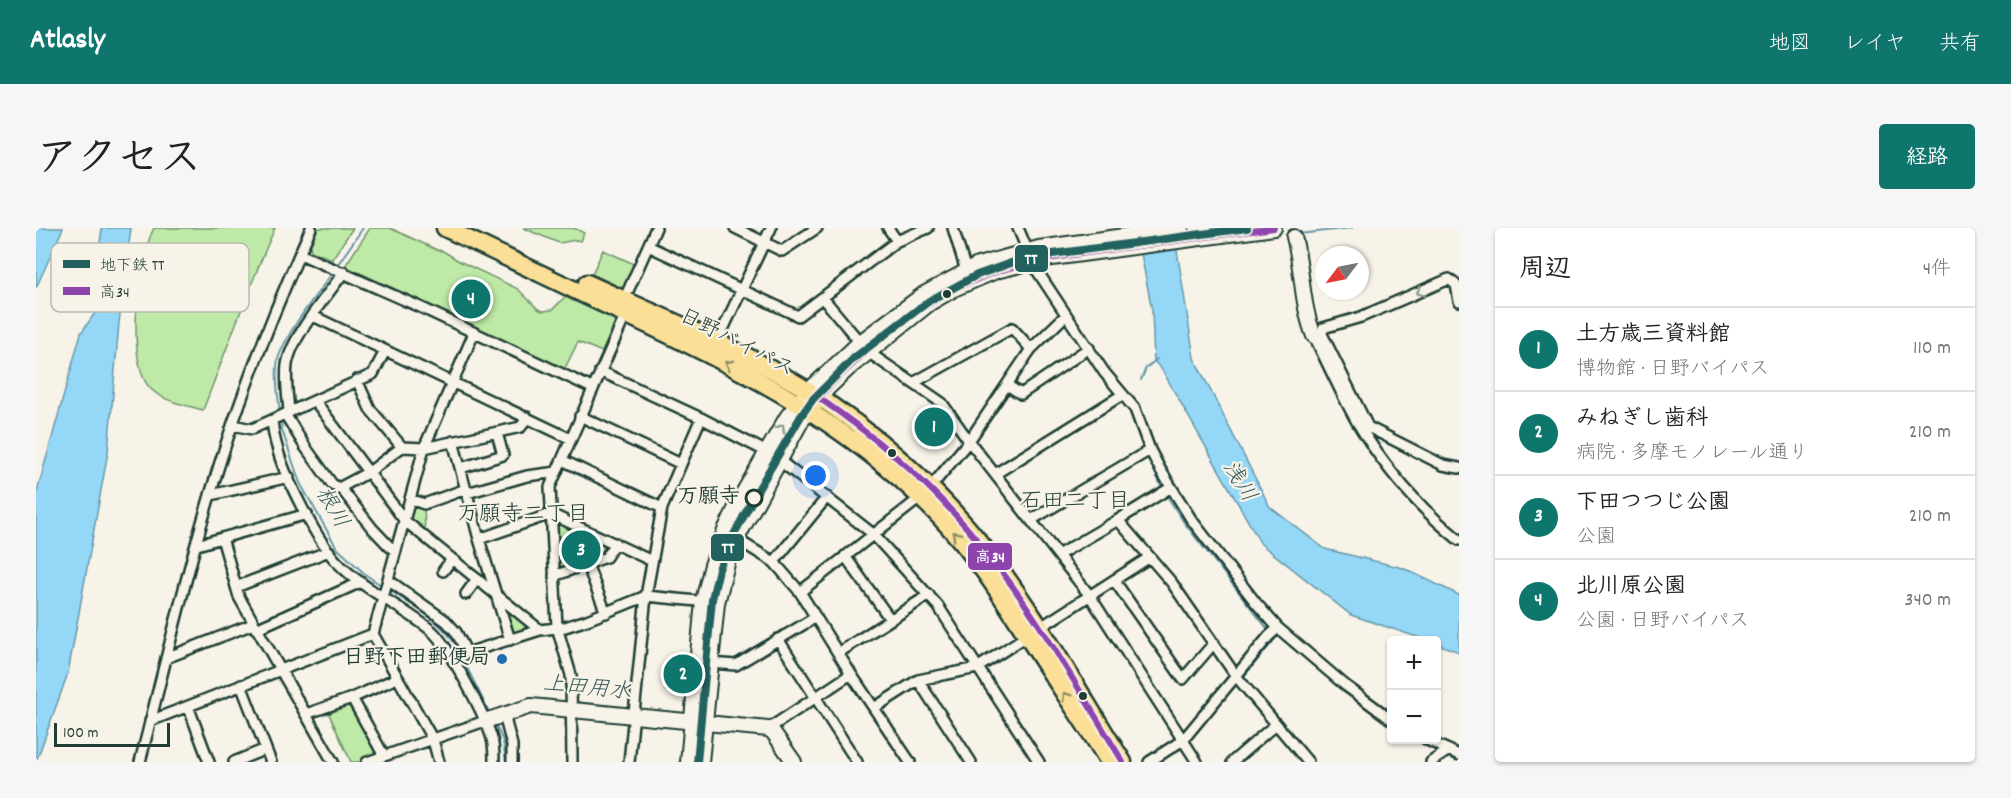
<!DOCTYPE html>
<html lang="ja">
<head>
<meta charset="utf-8">
<style>
	body { margin:0; font-family:Dekko,"Klee One",sans-serif; background:#f6f6f6; color:#222 }
	.controls { position:absolute; right:18px; bottom:18px; display:grid; overflow:hidden; border-radius:6px; box-shadow:0 2px 4px #0004 }
	.controls button { width:54px; height:54px; display:grid; place-items:center; padding:0; border:0; border-bottom:2px solid #e0e0e0; background:#fff; color:#222; font:30px sans-serif }
	.compass { position:absolute; left:1279px; top:18px; width:54px; height:54px; border-radius:50%; background:#fff; box-shadow:0 2px 4px #0004; rotate:238deg }
	.scale { position:absolute; left:18px; bottom:15px; width:116px; box-sizing:border-box; padding-left:6px; border:3px solid #1f3d34; border-top:0; font-size:16px; line-height:21px; white-space:nowrap; color:#1f3d34; -webkit-text-stroke:4px #f7f3e8; paint-order:stroke }
	.you { position:absolute; left:780px; top:248px; width:21px; height:21px; margin:-15px; border:4px solid #fff; border-radius:50%; background:#1a73e8; box-shadow:0 0 0 9px #1a73e833 }
	.badge { display:grid; place-items:center; width:39px; height:39px; border-radius:50%; background:#0f766e; color:#fff; font-size:20px; font-weight:700 }
	.pin { position:absolute; translate:-50% -50%; border:3px solid #fff; box-shadow:0 2px 6px #0006 }
	.list { margin:0; padding:0; list-style:none }
	h2 { display:flex; justify-content:space-between; align-items:center; height:78px; margin:0; padding:0 24px; font-size:26px }
	h2 small { font-size:20px; font-weight:400; color:#767676 }
	.list li { display:grid; grid-template-columns:39px 1fr auto; gap:18px; align-items:center; box-sizing:border-box; height:84px; padding:0 24px; border-top:2px solid #e0e0e0 }
	.list b { display:block; font-size:22px; white-space:nowrap }
	.list p { margin:0; font-size:20px; white-space:nowrap; color:#767676 }
	.list em { font-size:20px; font-style:normal; color:#767676 }
	.map { position:relative; flex:none; width:1423px; height:534px; overflow:hidden; border-radius:6px }
	header { display:flex; align-items:center; gap:36px; box-sizing:border-box; height:84px; padding:0 30px; background:#0f766e; color:#fff }
	header strong { font-size:28px }
	nav { display:flex; gap:33px; margin-inline-start:auto; font-size:21px }
	.intro { display:flex; align-items:center; justify-content:space-between; box-sizing:border-box; height:144px; padding:0 36px }
	h1 { margin:0; font-size:42px }
	.button { padding:15px 27px; border-radius:6px; background:#0f766e; color:#fff; font-size:21px; font-weight:700 }
	main { display:flex; gap:36px; padding:0 36px }
	aside { flex:1; background:#fff; border-radius:6px; box-shadow:0 2px 4px #0004 }
	.map>svg:first-child { display:block }
	.green { fill:#bee9a6; stroke:#6e936d; stroke-width:1.5 }
	.water { fill:#95d7f7; stroke:#6699a9; stroke-width:1.5 }
	.lines { fill:none; stroke-linecap:round; stroke-linejoin:round }
	.stream { stroke:#6699a9; stroke-width:2 }
	.street-casing { stroke:#1f3d34; stroke-width:14 }
	.secondary-casing { stroke:#1f3d34; stroke-width:18 }
	.highway-casing { stroke:#1f3d34; stroke-width:21 }
	.street { stroke:#f7f3e8; stroke-width:9 }
	.secondary { stroke:#f7f3e8; stroke-width:14 }
	.highway { stroke:#fbdf96; stroke-width:16 }
	.bus-1-casing { stroke:#f7f3e8; stroke-width:10 }
	.bus-1 { stroke:#8e44ad; stroke-width:6 }
	.metro-1-casing { stroke:#f7f3e8; stroke-width:12 }
	.metro-1 { stroke:#22625e; stroke-width:8 }
	.oneway { stroke:#8b988e }
	.oneway2 { stroke:#8d8e65 }
	.bus-dot { fill:#1f3d34; stroke:#f7f3e8; stroke-width:2 }
	.stop-dot { fill:#f7f3e8; stroke:#1f3d34; stroke-width:3 }
	.poi-dot { fill:#1f6fb2; stroke:#f7f3e8; stroke-width:2 }
	.labels { text-anchor:middle; dominant-baseline:central; stroke-width:4.5; stroke-linejoin:round; paint-order:stroke }
	.street-label { font-size:21px; fill:#1f3d34; stroke:#f7f3e8 }
	.stop-label { font-size:21px; font-weight:bold; fill:#1f3d34; stroke:#f7f3e8; text-anchor:end }
	.poi-label { font-size:21px; font-weight:bold; fill:#1f3d34; stroke:#f7f3e8; text-anchor:end }
	.water-label { font-size:22px; font-style:italic; fill:#375c5b; stroke:#f7f3e8 }
	.neighbourhood-label { font-size:22px; fill:#1f3d34; stroke:#f7f3e8 }
	.key { fill:#f7f3e8; stroke:#b6bcb2; stroke-width:1.5 }
	.key-label { font-size:16px; fill:#1f3d34 }
	.line-badge { stroke:#f7f3e8; stroke-width:2 }
	.badge-label { font-size:16px; text-anchor:middle; font-weight:bold; fill:#fff }
</style>
</head>
<body>
<header>
<strong>Atlasly</strong>
<nav><a>地図</a><a>レイヤ</a><a>共有</a></nav>
</header>
<div class="intro"><h1>アクセス</h1><a class="button">経路</a></div>
<main>
<div class="map">
<svg width="1423" height="534" viewBox="0 0 1423 534">
	<rect width="100%" height="100%" fill="#f7f3e8"/>
	<filter id="ink" filterUnits="userSpaceOnUse"><feTurbulence type="fractalNoise" baseFrequency=".0167" numOctaves="2"/><feDisplacementMap in="SourceGraphic" scale="12" xChannelSelector="R" yChannelSelector="G"/><feConvolveMatrix kernelMatrix="1 2 1 2 8 2 1 2 1" color-interpolation-filters="sRGB"/></filter>
	<g filter="url(#ink)">
		<path class="green" d="M 118,0 L 239,0 C 212,60 191,121 167,182 C 150,177 129,174 116,162 C 88,138 102,30 118,0 Z
			M 282,0 L 317,0 L 296,31 L 275,23 L 274,19 Z
			M 334,0 L 354,0 L 401,22 L 407,23 L 423,33 L 482,61 L 502,81 L 507,83 L 516,82 L 529,69 L 577,91 L 579,94 L 566,124 L 542,114 L 528,142 L 309,38 Z
			M 487,0 L 538,0 L 548,5 L 545,13 L 540,12 L 523,15 Z
			M 567,22 L 598,36 L 590,58 L 586,60 L 556,46 Z
			M 374,271 L 388,276 L 389,305 L 369,293 Z
			M 515,286 L 579,315 L 570,329 L 518,348 Z
			M 472,380 L 495,400 L 477,406 L 470,382 Z
			M 312,476 L 343,527 L 326,534 L 315,534 L 293,486 Z"/>
		<path class="water" d="M 0,0 L 27,0 L 0,60 Z
			M 66,0 L 95,0 L 83,95 L 72,224 L 32,445 L 0,534 L 0,267 L 45,105 L 72,66 L 64,15 Z
			M 1100,0 L 1140,16 L 1158,130 L 1234,279 L 1289,321 L 1367,340 L 1423,367 L 1423,424 L 1401,416 L 1400,412 L 1390,412 L 1315,387 L 1225,316 L 1126,142 L 1118,133 L 1116,82 Z"/>
		<g class="lines">
			<path class="stream" d="M 846,0 L 854,11 L 852,15
				M 1263,4 L 1263,6 L 1316,0
				M 300,39 L 327,0
				M 1105,152 L 1110,140 L 1121,131
				M 244,184 C 242,170 238,141 243,128 C 254,99 279,69 297,44
				M 1096,189 L 1109,222
				M 245,193 L 246,202 L 264,255 L 301,320 L 330,347 L 348,359
				M 1111,227 L 1126,260
				M 1129,265 L 1149,296 L 1234,404
				M 353,362 C 380,380 409,394 424,424
				M 1152,370 L 1200,439
				M 426,430 L 454,486
				M 1220,465 L 1208,448 L 1239,411 L 1237,409
				M 537,474 L 597,480
				M 602,481 L 647,485
				M 461,482 L 494,470 L 531,474
				M 678,488 L 731,495
				M 458,494 L 467,513 L 470,534
				M 742,500 L 766,534"/>
			<defs>
				<path id="street" d="M 699,0 L 746,23 L 781,0
					M 852,0 L 861,13
					M 917,0 L 930,43
					M 982,0 L 998,38 L 1068,144 L 1099,181 L 1114,222 L 1124,241 L 1155,291 L 1220,375 L 1242,400 L 1310,458 L 1356,492
					M 612,18 L 762,88 L 861,13 L 892,0
					M 264,26 L 384,79 L 556,160
					M 787,70 L 832,124 L 906,175 L 933,213 L 1054,368 L 1161,534
					M 588,72 L 620,0
					M 277,88 L 535,211
					M 1278,108 C 1292,136 1305,166 1321,194 C 1348,239 1382,279 1423,312
					M 681,114 L 735,0
					M 564,143 L 665,190 L 731,224
					M 321,152 L 334,181 L 366,219 L 388,220 L 485,199 L 491,189
					M 877,155 L 976,100 L 995,121
					M 971,157 L 985,166 L 1053,120
					M 279,173 L 369,293 L 504,402
					M 253,184 C 252,169 249,152 251,137 C 255,109 291,68 308,44
					M 249,186 L 270,220 L 296,256 L 307,263 L 336,300 L 353,318 L 360,323
					M 544,188 L 645,236
					M 236,192 C 237,201 238,210 241,219 C 248,248 280,311 300,333 C 327,362 366,378 396,403 C 412,417 450,489 456,511 C 458,518 458,527 458,534
					M 197,197 L 216,201 L 337,146 L 349,123
					M 1328,197 L 1407,237 L 1423,240
					M 1332,199 L 1286,106 L 1287,100 L 1325,89 L 1413,51 L 1420,57 L 1423,73
					M 417,213 L 443,311 L 474,412
					M 526,232 L 626,280
					M 744,233 L 837,306 L 902,378 L 1003,534
					M 425,240 L 467,227 L 461,205
					M 959,246 L 1086,167
					M 303,260 L 333,244 L 366,219
					M 894,260 L 933,213 L 995,121 L 1030,87
					M 1134,260 L 1082,292 L 1136,355 L 1200,448 L 1272,534
					M 431,265 L 491,248 L 521,244
					M 175,267 L 253,249
					M 374,271 L 388,276 L 430,261
					M 995,292 L 1114,222
					M 186,310 L 203,369 L 297,534
					M 443,311 L 515,286 L 616,333
					M 702,312 L 738,334 L 764,364 L 815,446 L 874,534
					M 161,317 L 271,286
					M 1022,327 L 1082,292
					M 809,328 L 854,391
					M 738,334 L 791,269
					M 551,336 L 570,385
					M 407,343 L 416,331
					M 518,348 L 570,329 L 579,315
					M 352,352 L 410,393 L 420,404 L 431,425
					M 1078,352 L 1147,451 L 1178,415
					M 200,359 L 293,323
					M 764,364 L 884,270
					M 430,366 L 441,351
					M 220,401 L 325,354
					M 742,411 L 821,534
					M 802,425 L 893,367
					M 130,430 L 217,396
					M 417,433 L 431,425 L 504,402 L 529,399 L 551,392 L 610,368 L 672,374
					M 674,435 L 700,437 L 780,389
					M 882,452 L 935,534
					M 205,457 L 235,534
					M 316,470 L 348,528
					M 152,478 L 173,534
					M 838,480 L 882,452 L 941,440 L 1114,329
					M 270,486 L 316,470 L 361,450
					M 468,487 L 476,517 L 476,534
					M 114,493 L 337,406
					M 732,501 L 815,446
					M 1391,512 L 1423,527
					M 104,534 C 133,421 159,306 197,195 C 220,129 246,64 275,0
					M 198,534 L 230,521
					M 331,534 L 449,493
					M 403,534 L 397,512 L 337,406 L 388,220 L 438,105
					M 536,534 L 535,447 L 521,399 L 514,259 L 590,86
					M 593,534 L 610,368 L 626,280 L 665,190
					M 1113,534 L 1147,512 L 1233,408 L 1242,400
					M 1196,534 L 1240,496
					M 1395,534 L 1413,522"/>
				<path id="secondary" d="M 1258,9 C 1267,42 1265,75 1278,108
					M 449,493 L 495,478 L 732,501 L 737,504 L 758,534
					M 652,534 L 667,373 L 676,337 L 690,300 L 706,267 L 751,189 L 772,163 L 823,115 L 888,66 L 942,37 L 1003,20 L 1145,0
					M 665,534 L 681,375 L 692,332 L 705,303 L 766,192 L 791,161 L 813,140 L 894,75 L 920,60 L 960,43 L 1009,31 L 1238,0"/>
				<path id="highway" d="M 409,0 C 469,29 529,57 589,86 C 705,140 813,194 903,288 C 943,330 973,380 1004,428 C 1027,464 1051,498 1073,534
					M 551,55 C 625,89 701,119 771,162 C 838,203 900,259 949,321 C 1001,388 1042,463 1087,534"/>
			</defs>
			<use href="#street" class="street-casing"/>
			<use href="#secondary" class="secondary-casing"/>
			<use href="#highway" class="highway-casing"/>
			<use href="#street" class="street"/>
			<use href="#secondary" class="secondary"/>
			<use href="#highway" class="highway"/>
			<defs>
				<path id="bus-1" d="M 1087,534 C 1038,454 992,370 930,299 C 887,249 837,207 783,170 C 827,123 882,76 942,51 C 986,32 1033,28 1080,21 C 1133,14 1185,7 1238,0"/>
			</defs>
			<use href="#bus-1" class="bus-1-casing"/>
			<use href="#bus-1" class="bus-1"/>
			<defs>
				<path id="metro-1" d="M 661,534 L 676,371 L 683,341 L 693,316 L 720,265 L 765,188 L 777,171 L 818,130 L 893,73 L 941,47 L 975,35 L 1009,27 L 1211,0"/>
			</defs>
			<use href="#metro-1" class="metro-1-casing"/>
			<use href="#metro-1" class="metro-1"/>
		</g>
		<defs><path id="oneway-chevron" d="M-2-3.5L2.5 0L-2 3.5" fill="none" stroke-width="1.6" stroke-linecap="round" stroke-linejoin="round" transform="scale(1.5)"/></defs>
		<g class="oneway">
			<use href="#oneway-chevron" transform="translate(1384 64) rotate(156)"/>
			<use href="#oneway-chevron" transform="translate(745 200) rotate(-59)"/>
		</g>
		<g class="oneway2">
			<use href="#oneway-chevron" transform="translate(693 136) rotate(-153)"/>
			<use href="#oneway-chevron" transform="translate(920 307) rotate(-131)"/>
			<use href="#oneway-chevron" transform="translate(1030 468) rotate(-124)"/>
		</g>
	</g>
	<g class="bus-dot">
		<circle cx="911" cy="66" r="5"/>
		<circle cx="856" cy="225" r="5"/>
		<circle cx="1047" cy="468" r="5"/>
	</g>
	<circle class="stop-dot" cx="718" cy="270" r="8"/>
	<circle class="poi-dot" cx="466" cy="431" r="6"/>
	<g class="labels">
		<g class="street-label">
			<text transform="translate(700 116) rotate(27)">日野バイパス</text>
		</g>
		<g class="stop-label">
			<text x="704" y="270">万願寺</text>
		</g>
		<g class="poi-label">
			<text x="454" y="431">日野下田郵便局</text>
		</g>
		<g class="water-label">
			<text transform="translate(1202 254) rotate(58)">浅川</text>
			<text transform="translate(295 280) rotate(60)">根川</text>
			<text transform="translate(551 461) rotate(6)">上田用水</text>
		</g>
		<g class="neighbourhood-label">
			<text x="1039" y="274">石田二丁目</text>
			<text x="487" y="287">万願寺二丁目</text>
		</g>
	</g>
	<rect x="15" y="15" width="198" height="69" rx="9" class="key"/>
	<rect x="27" y="32" width="27" height="8" fill="#22625e"/>
	<rect x="27" y="59" width="27" height="8" fill="#8e44ad"/>
	<g class="key-label">
		<text x="64" y="42">地下鉄 TT</text>
		<text x="64" y="69">高34</text>
	</g>
	<g class="line-badge">
		<rect x="978" y="16" width="35" height="29" rx="6" fill="#22625e"/>
		<rect x="674" y="305" width="35" height="29" rx="6" fill="#22625e"/>
		<rect x="931" y="314" width="46" height="29" rx="6" fill="#8e44ad"/>
	</g>
	<g class="badge-label">
		<text x="995" y="36">TT</text>
		<text x="692" y="325">TT</text>
		<text x="954" y="334">高34</text>
	</g>
</svg>
<div class="controls">
<button>+</button>
<button>−</button>
</div>
<svg class="compass" viewBox="-18 -18 36 36"><path d="M0-13l5 13h-10z" fill="#e53935"/><path d="M0 13l5-13h-10z" fill="#767676"/></svg>
<div class="scale">100 m</div>
<div class="you"></div>
<div class="pin badge" style="left:898px;top:199px">1</div>
<div class="pin badge" style="left:647px;top:446px">2</div>
<div class="pin badge" style="left:545px;top:322px">3</div>
<div class="pin badge" style="left:435px;top:71px">4</div>
</div>
<aside>
<h2>周辺<small>4件</small></h2>
<ul class="list">
<li><span class="badge">1</span><div><b>土方歳三資料館</b><p>博物館 · 日野バイパス</p></div><em>110 m</em></li>
<li><span class="badge">2</span><div><b>みねぎし歯科</b><p>病院 · 多摩モノレール通り</p></div><em>210 m</em></li>
<li><span class="badge">3</span><div><b>下田つつじ公園</b><p>公園</p></div><em>210 m</em></li>
<li><span class="badge">4</span><div><b>北川原公園</b><p>公園 · 日野バイパス</p></div><em>340 m</em></li>
</ul>
</aside>
</main>
</body>
</html>
